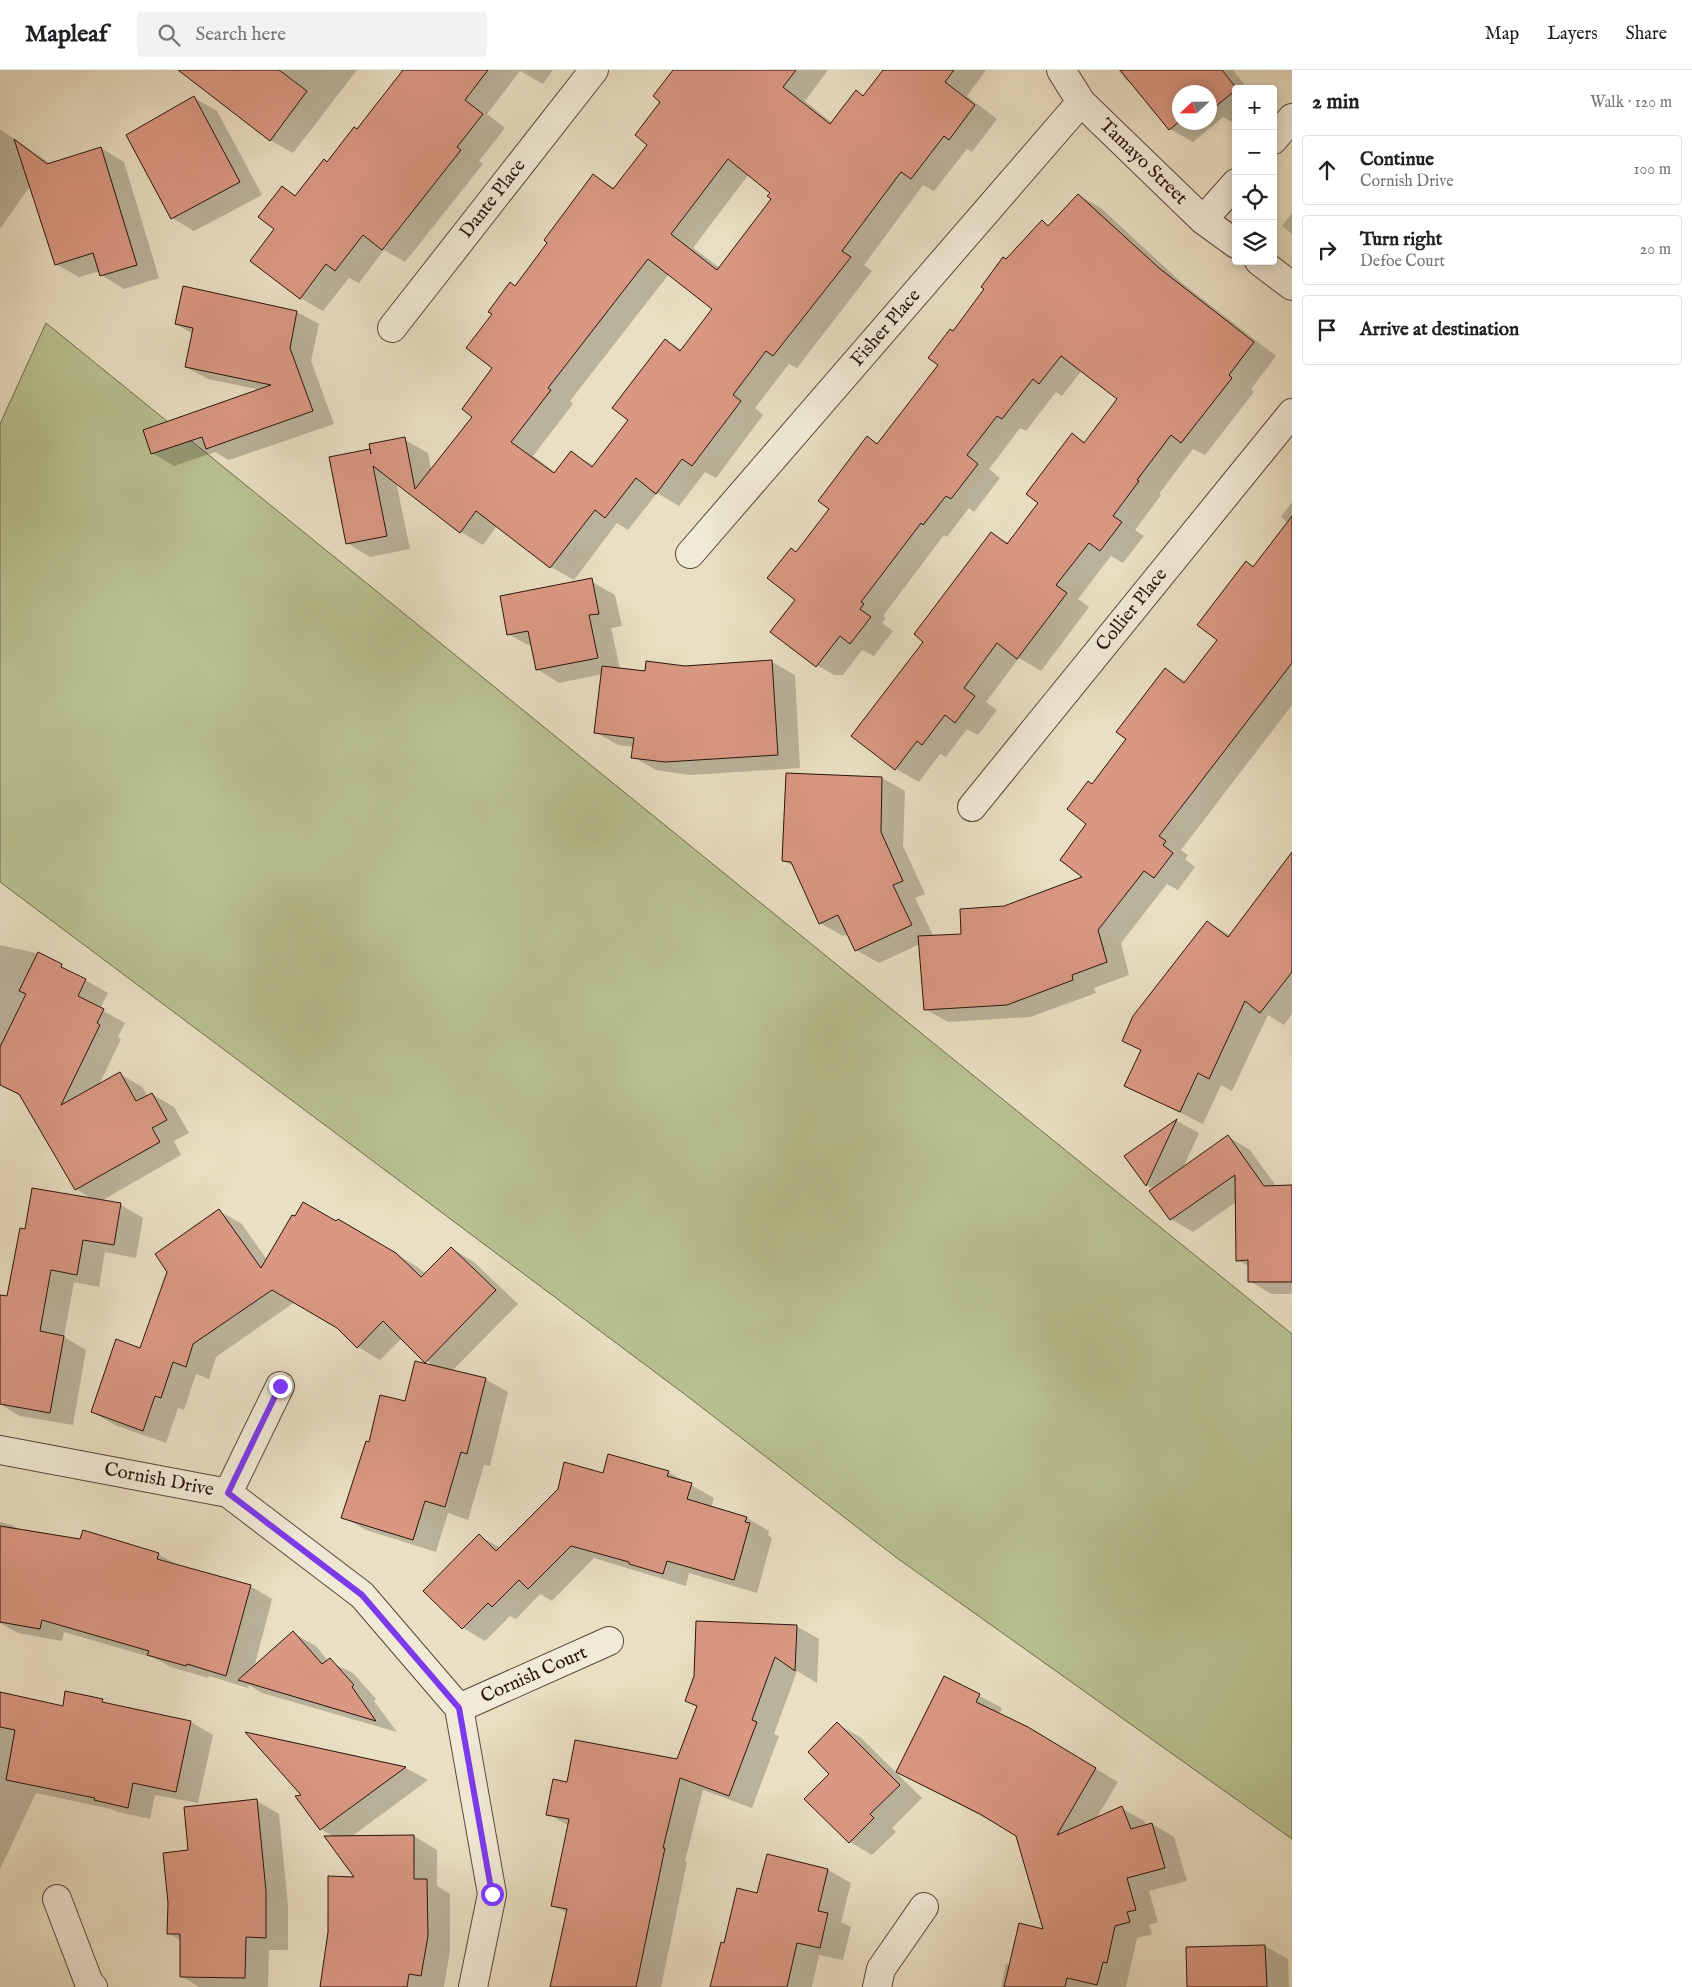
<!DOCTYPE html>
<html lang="en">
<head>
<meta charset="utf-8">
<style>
	body { margin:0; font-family:"IM FELL English",serif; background:#f2f2f2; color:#202124 }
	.controls { position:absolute; right:15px; top:15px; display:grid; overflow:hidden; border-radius:5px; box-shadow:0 2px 12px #0003 }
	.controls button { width:45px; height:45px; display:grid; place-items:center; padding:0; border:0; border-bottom:1px solid #e0e0e0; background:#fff; color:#202124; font:25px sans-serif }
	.compass { position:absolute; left:1172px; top:15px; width:45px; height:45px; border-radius:50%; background:#fff; box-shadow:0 2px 12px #0003; rotate:248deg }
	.stop { position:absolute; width:15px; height:15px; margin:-11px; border:4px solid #7c3aed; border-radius:50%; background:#fff }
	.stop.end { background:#7c3aed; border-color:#fff; box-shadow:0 1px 5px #0008 }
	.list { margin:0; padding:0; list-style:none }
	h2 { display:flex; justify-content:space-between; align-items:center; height:65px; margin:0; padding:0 20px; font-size:21px }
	h2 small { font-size:16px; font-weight:400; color:#757577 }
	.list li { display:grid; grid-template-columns:32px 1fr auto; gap:15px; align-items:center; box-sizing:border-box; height:70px; margin:0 10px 10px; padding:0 10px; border:1px solid #e0e0e0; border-radius:5px }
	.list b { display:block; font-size:19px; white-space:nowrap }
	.list p { margin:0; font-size:16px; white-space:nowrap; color:#757577 }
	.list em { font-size:16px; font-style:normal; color:#757577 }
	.icon { flex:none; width:28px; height:28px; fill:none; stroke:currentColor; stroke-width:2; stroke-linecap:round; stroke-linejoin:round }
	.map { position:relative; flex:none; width:1292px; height:1917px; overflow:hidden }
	header { display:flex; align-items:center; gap:30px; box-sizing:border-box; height:70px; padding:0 25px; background:#fff; border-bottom:1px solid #e0e0e0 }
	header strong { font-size:24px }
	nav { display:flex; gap:28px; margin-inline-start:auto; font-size:18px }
	.search { width:350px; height:45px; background:#f2f2f2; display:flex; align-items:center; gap:12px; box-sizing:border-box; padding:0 18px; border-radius:5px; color:#757577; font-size:19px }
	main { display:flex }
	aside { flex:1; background:#fff }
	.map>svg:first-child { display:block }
	.grass { fill:#b8c192; stroke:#706a4e }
	.shadow { fill:#0003; fill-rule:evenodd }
	.building { fill:#da9883; stroke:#29130b; fill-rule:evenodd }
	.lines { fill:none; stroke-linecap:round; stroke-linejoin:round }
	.minor-casing { stroke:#594639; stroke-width:30 }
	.minor { stroke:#f1ead7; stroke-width:28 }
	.route { stroke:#7c3aed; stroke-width:6 }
	.labels { text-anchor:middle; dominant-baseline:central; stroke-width:4.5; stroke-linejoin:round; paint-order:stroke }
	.street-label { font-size:19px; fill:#29130b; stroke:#f1ead7 }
</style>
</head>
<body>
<header>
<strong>Mapleaf</strong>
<div class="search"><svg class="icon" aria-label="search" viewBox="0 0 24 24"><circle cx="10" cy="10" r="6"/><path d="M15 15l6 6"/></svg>Search here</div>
<nav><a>Map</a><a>Layers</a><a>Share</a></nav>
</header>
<main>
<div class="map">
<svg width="1292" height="1917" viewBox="0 0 1292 1917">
	<rect width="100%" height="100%" fill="#e9dfc2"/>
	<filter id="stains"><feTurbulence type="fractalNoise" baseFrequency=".004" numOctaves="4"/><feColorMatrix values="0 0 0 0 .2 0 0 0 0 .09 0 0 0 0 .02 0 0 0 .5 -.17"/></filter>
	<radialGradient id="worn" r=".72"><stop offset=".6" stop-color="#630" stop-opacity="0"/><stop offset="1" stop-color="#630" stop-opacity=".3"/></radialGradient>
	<path class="grass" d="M 46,253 L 1292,1264 L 1292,1769 L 897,1488 L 687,1326 L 0,812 L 0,354 Z"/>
	<path class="shadow" d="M 207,0 L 357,0 L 293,83 L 270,70 Z
		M 400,0 L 553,0 L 543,14 L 520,1 L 487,44 L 505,58 L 479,91 L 483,94 L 405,192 L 384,180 L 359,213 L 349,208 L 323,241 L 300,228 L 276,159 L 282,117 L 297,126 L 357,60 L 402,3 Z
		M 674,0 L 828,0 L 805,31 L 832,53 L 864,27 L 884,0 L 986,0 L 967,26 L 997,49 L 972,82 L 967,79 L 934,121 L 923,115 L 864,195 L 872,201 L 797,298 L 789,294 L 755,338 L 763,345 L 716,408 L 705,402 L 679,436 L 657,423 L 628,460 L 617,453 L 574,510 L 551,497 L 497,456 L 483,475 L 461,462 L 396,412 L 410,479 L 370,487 L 347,473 L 370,381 L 405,370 L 428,383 L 431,400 L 473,346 L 494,298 L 515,217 L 549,173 L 593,106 L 615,118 L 649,74 ZM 749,104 L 771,123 L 773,129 L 720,198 L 693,178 ZM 669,204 L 714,239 L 682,280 L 665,270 L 630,350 L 594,396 L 571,382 L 556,403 L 533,386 L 573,334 L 570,331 Z
		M 1118,0 L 1233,0 L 1248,19 L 1236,19 L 1236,51 L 1234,53 L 1223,47 L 1193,72 L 1170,59 L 1134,15 L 1127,11 ZM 1180,22 L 1210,22 L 1210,52 L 1180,52 Z
		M 194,28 L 217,41 L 262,125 L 194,161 L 172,148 Z
		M 0,59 L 51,94 L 101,78 L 124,92 L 159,208 L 124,219 L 101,205 L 100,201 L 79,207 L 56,194 L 30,116 L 0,159 Z
		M 1078,125 L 1101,138 L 1182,213 L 1276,286 L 1251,319 L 1254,322 L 1205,385 L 1193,379 L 1159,424 L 1161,425 L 1135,460 L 1144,466 L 1123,493 L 1111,486 L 1078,529 L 1089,537 L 1041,601 L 1019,588 L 986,632 L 997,640 L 978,665 L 967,659 L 946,687 L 940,684 L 919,712 L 896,699 L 853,666 L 925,572 L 991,463 L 1009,473 L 1040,433 L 1073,365 L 1085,372 L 1119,329 L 1082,300 L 1062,326 L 1056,322 L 1026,361 L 1020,358 L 989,399 L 1000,408 L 974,442 L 969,438 L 947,467 L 944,465 L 883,546 L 886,548 L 882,553 L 893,561 L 874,586 L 862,580 L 843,605 L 834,605 L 810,591 L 796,530 L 797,483 L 830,439 L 867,367 L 879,374 L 940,295 L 953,262 L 1007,190 L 1042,152 L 1050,156 Z
		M 1292,143 L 1292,164 L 1282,156 Z
		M 184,218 L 297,242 L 319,254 L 311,291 L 334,354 L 229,390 L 215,382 L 174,396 L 152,383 L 261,320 L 208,309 L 186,297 L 193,264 L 176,254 Z
		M 1292,432 L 1292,635 L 1181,780 L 1188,785 L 1185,789 L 1195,797 L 1178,820 L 1167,814 L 1121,873 L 1129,905 L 1094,918 L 1096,923 L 1030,947 L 948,952 L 925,939 L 920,874 L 879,893 L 856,880 L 848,864 L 843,866 L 820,853 L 795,797 L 784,791 L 882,708 L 905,721 L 903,776 L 925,824 L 915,828 L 934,867 L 962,866 L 1004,837 L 1084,807 L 1092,715 L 1127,669 L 1165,600 L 1187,612 L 1218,570 L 1246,492 L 1255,497 L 1288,453 L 1281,447 Z
		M 592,512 L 615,525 L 622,556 L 611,558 L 620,599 L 646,602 L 685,597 L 772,592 L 795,605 L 800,698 L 689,705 L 656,700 L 633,687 L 634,677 L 618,675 L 595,662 L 602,604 L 559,613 L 537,599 L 532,577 L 508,564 Z
		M 1292,792 L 1292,944 L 1284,955 L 1268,945 L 1232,1021 L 1221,1015 L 1203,1054 L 1126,1016 L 1142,981 L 1124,971 L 1207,852 L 1230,865 Z
		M 0,875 L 40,884 L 108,923 L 100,939 L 125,953 L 118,967 L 121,969 L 99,1015 L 120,1004 L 142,1017 L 148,1026 L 152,1024 L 174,1037 L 189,1063 L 174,1071 L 181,1085 L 101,1131 L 121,1135 L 143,1148 L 136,1188 L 105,1182 L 99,1217 L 74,1212 L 64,1267 L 86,1280 L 73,1355 L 20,1346 L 0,1334 L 0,1226 L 8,1227 L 26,1160 L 94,1130 L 76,1119 L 21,1026 L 0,1015 Z
		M 1177,1051 L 1199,1063 L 1183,1098 L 1228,1067 L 1250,1080 L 1277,1117 L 1292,1117 L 1292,1224 L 1272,1224 L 1249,1211 L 1249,1196 L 1237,1190 L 1236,1132 L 1193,1162 L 1171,1149 L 1153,1119 L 1147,1115 L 1126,1086 Z
		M 219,1141 L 242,1154 L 267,1190 L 337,1153 L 362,1163 L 419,1198 L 426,1204 L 451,1178 L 474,1192 L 518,1234 L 452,1301 L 485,1309 L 508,1322 L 490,1396 L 484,1395 L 468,1450 L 448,1443 L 436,1482 L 366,1460 L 343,1447 L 369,1374 L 406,1333 L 433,1296 L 402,1268 L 380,1290 L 358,1277 L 338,1257 L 295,1232 L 216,1287 L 209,1309 L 196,1304 L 184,1340 L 178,1338 L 166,1373 L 115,1355 L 92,1342 L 141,1280 Z
		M 668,1402 L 714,1428 L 711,1438 L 747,1448 L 769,1461 L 768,1465 L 772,1468 L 757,1523 L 689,1503 L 686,1516 L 594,1488 L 552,1531 L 540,1524 L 516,1549 L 510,1546 L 485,1571 L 463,1558 L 479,1466 L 501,1478 L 604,1405 Z
		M 0,1452 L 12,1455 L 23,1461 L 158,1484 L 179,1496 L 250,1516 L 272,1529 L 254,1598 L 293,1563 L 316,1576 L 328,1591 L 353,1603 L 376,1629 L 374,1631 L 397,1662 L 262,1623 L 249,1615 L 248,1618 L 209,1606 L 208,1608 L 171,1597 L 154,1588 L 64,1562 L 62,1571 L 18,1563 L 0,1553 Z
		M 796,1556 L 819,1569 L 817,1613 L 797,1601 L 774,1664 L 779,1666 L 752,1738 L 703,1720 L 685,1791 L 687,1792 L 661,1917 L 550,1917 L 567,1843 L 553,1835 L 569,1756 L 548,1744 L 568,1713 L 677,1691 L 698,1637 L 686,1630 Z
		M 944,1607 L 1002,1638 L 999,1645 L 1050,1672 L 1118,1712 L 1096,1749 L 1121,1738 L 1144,1751 L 1146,1756 L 1152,1754 L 1174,1767 L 1187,1811 L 1149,1821 L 1158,1852 L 1149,1855 L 1152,1864 L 1137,1868 L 1126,1917 L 1001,1917 L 1006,1894 L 1010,1895 L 1045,1860 L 1017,1765 L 898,1702 Z
		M 66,1623 L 102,1631 L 111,1636 L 191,1652 L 213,1665 L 198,1733 L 155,1725 L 150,1749 L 118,1742 L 111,1739 L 36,1723 L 0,1799 L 0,1624 L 64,1637 Z
		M 837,1654 L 860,1667 L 922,1728 L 892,1758 L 896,1762 L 872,1785 L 850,1772 L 831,1704 Z
		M 248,1665 L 406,1698 L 428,1710 L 351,1767 L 414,1766 L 437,1780 L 437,1816 L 450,1824 L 450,1880 L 444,1917 L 321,1917 L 356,1809 L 334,1767 L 321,1759 L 304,1726 Z
		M 257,1731 L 279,1744 L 288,1835 L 288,1880 L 269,1880 L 268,1917 L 199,1917 L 181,1906 L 181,1871 L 168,1863 L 190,1782 Z
		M 828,1800 L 851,1813 L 841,1852 L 851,1857 L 843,1890 L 819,1885 L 812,1917 L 711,1917 L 725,1875 L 758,1824 Z
		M 1265,1876 L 1288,1889 L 1289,1917 L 1188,1917 L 1187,1879 Z"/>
	<path class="building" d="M 178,0 L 279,0 L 307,21 L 270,71 Z
		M 403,0 L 488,0 L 465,30 L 483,44 L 457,77 L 461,80 L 382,180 L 363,165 L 335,201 L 326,194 L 300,229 L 250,191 L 274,159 L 258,147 L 282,116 L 295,126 L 324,89 L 327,92 L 354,57 L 357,59 Z
		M 673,0 L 796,0 L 783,17 L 830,54 L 856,20 L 863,26 L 883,0 L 954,0 L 945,12 L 975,35 L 949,70 L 944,66 L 911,109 L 901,102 L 842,181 L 851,187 L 773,286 L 766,281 L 733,325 L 741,331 L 692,396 L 682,389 L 656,424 L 636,408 L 605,448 L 595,440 L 550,498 L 476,441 L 460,463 L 373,396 L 387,466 L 346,474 L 329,387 L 370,379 L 371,384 L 369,374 L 405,367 L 415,419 L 472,347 L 462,339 L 492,298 L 466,278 L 492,244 L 488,242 L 510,212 L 515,216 L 547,173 L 544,170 L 593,104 L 613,119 L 647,75 L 635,65 L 660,32 L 653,26 ZM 728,89 L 770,123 L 767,126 L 771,129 L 717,200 L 671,164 ZM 648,189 L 712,239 L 680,281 L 665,269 L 612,338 L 628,350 L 592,397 L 571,381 L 554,403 L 511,372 L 551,320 L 548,318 Z
		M 1120,0 L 1222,0 L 1237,19 L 1210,41 L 1210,22 L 1180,22 L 1180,51 L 1169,60 Z
		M 194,26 L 240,112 L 171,149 L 126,65 Z
		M 14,69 L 47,94 L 101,77 L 137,195 L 100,206 L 93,183 L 55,195 Z
		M 1078,124 L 1159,198 L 1254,272 L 1229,305 L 1232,308 L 1181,373 L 1171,365 L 1137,410 L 1139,411 L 1113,446 L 1122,452 L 1100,481 L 1089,473 L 1056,515 L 1067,523 L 1017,589 L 997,573 L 964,618 L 975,626 L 955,653 L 945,645 L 922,675 L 917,671 L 895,700 L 851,666 L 923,572 L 914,564 L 991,462 L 1007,474 L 1038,433 L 1026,424 L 1072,363 L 1084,373 L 1117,329 L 1061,286 L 1039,314 L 1033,309 L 1002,349 L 997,346 L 967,385 L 978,394 L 951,429 L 946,426 L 923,455 L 921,453 L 861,532 L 864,534 L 860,539 L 871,547 L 850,574 L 840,566 L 816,597 L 770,562 L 795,530 L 767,508 L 791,478 L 796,482 L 829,439 L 818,431 L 867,366 L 877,374 L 938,295 L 928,288 L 950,259 L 953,261 L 984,219 L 981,217 L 1003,187 L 1006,189 L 1042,150 L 1048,156 Z
		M 183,216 L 297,241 L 290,278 L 313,341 L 206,379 L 202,367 L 151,384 L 143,360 L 271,315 L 185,297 L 193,258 L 175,254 Z
		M 1292,446 L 1292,593 L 1159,766 L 1166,771 L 1163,775 L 1173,783 L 1154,808 L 1144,801 L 1098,860 L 1107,892 L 1072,905 L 1073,910 L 1007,935 L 924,940 L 918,866 L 961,864 L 960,839 L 1004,836 L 1082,807 L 1060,790 L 1086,754 L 1067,739 L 1088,711 L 1092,714 L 1126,669 L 1116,662 L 1165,598 L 1184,613 L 1217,570 L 1197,555 L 1246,491 L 1253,497 Z
		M 592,508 L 599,544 L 589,545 L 598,588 L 536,600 L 528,561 L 507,565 L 500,526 Z
		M 772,590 L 778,685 L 665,692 L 631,688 L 634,668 L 594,663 L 602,596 L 645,601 L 646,591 L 685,596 Z
		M 786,703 L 882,707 L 881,762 L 903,811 L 893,815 L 912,855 L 855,881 L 838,845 L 819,854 L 791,792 L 782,791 Z
		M 1292,782 L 1292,902 L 1260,943 L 1245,931 L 1209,1009 L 1198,1003 L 1180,1042 L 1124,1016 L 1141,980 L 1122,971 L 1133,946 L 1207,851 L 1228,867 Z
		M 38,882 L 62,894 L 61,897 L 86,909 L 78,926 L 104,939 L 97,953 L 100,955 L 61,1035 L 120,1002 L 136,1031 L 152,1023 L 167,1050 L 152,1058 L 160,1072 L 75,1120 L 19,1024 L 0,1015 L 0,977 L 26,924 L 19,921 Z
		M 1177,1049 L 1146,1116 L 1124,1086 Z
		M 1228,1065 L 1264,1116 L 1292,1115 L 1292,1212 L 1248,1212 L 1248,1190 L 1236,1191 L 1235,1105 L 1170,1150 L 1149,1121 Z
		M 32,1118 L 121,1133 L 114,1175 L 83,1170 L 77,1205 L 51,1200 L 40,1261 L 64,1266 L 50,1343 L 0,1334 L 0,1225 L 7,1226 L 20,1158 L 25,1159 Z
		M 303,1132 L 336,1151 L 338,1149 L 396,1183 L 421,1207 L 451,1177 L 496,1220 L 425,1293 L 383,1251 L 357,1278 L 337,1258 L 272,1220 L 193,1274 L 186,1297 L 173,1292 L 161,1328 L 155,1326 L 143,1361 L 91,1342 L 116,1269 L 140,1278 L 167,1202 L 155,1184 L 219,1139 L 261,1198 L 292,1145 L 295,1146 Z
		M 415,1291 L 486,1308 L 467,1384 L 461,1382 L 445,1437 L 425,1431 L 413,1470 L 341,1448 L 366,1371 L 369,1372 L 380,1325 L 405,1331 Z
		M 608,1384 L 669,1401 L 667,1406 L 692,1413 L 687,1429 L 747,1447 L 745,1452 L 750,1453 L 734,1510 L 667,1491 L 663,1504 L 629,1494 L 629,1492 L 571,1476 L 528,1519 L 519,1510 L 492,1537 L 488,1533 L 462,1559 L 423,1521 L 479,1464 L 496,1481 L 558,1419 L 564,1392 L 603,1403 Z
		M 0,1456 L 80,1469 L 83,1460 L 159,1483 L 157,1489 L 251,1515 L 226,1606 L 187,1594 L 186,1596 L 147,1585 L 149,1581 L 42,1550 L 40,1559 L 0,1552 Z
		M 696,1551 L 797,1555 L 795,1601 L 775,1587 L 752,1650 L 757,1652 L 729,1726 L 680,1708 L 663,1778 L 665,1778 L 636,1917 L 550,1917 L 567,1839 L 551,1836 L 569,1749 L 546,1745 L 553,1709 L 567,1712 L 575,1670 L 677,1689 L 697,1636 L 685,1631 L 694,1606 Z
		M 293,1561 L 322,1594 L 330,1588 L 354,1615 L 352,1617 L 376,1651 L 238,1610 Z
		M 944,1606 L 980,1624 L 976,1632 L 1028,1657 L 1096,1698 L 1057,1765 L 1122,1736 L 1131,1759 L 1152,1753 L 1165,1798 L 1127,1808 L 1136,1840 L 1127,1842 L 1130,1852 L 1115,1856 L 1107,1893 L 1103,1892 L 1097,1915 L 1067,1908 L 1065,1917 L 1004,1917 L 1019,1853 L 1043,1859 L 1016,1766 L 980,1744 L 896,1702 Z
		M 65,1621 L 103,1629 L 102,1632 L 191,1651 L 176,1722 L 133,1713 L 128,1738 L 94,1730 L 95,1728 L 6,1710 L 15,1660 L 0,1657 L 0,1622 L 63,1636 Z
		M 837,1652 L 900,1715 L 870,1744 L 874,1748 L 849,1773 L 804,1729 L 829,1704 L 808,1682 Z
		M 245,1662 L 406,1697 L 320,1760 L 295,1726 L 301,1725 Z
		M 257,1729 L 266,1821 L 266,1868 L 246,1867 L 245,1908 L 180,1907 L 180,1864 L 167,1864 L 168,1833 L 163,1783 L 188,1780 L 184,1737 Z
		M 414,1765 L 414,1809 L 427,1809 L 428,1866 L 421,1906 L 409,1904 L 407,1917 L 320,1917 L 328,1862 L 328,1806 L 354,1807 L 324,1766 Z
		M 767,1784 L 828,1799 L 818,1841 L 828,1843 L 820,1878 L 797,1873 L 787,1917 L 710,1917 L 721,1872 L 724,1873 L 737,1818 L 757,1823 Z
		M 1265,1875 L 1267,1917 L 1187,1917 L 1186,1877 Z"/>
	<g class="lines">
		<defs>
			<path id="minor" d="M 1061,0 L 1081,32 L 1203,150 L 1236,174
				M 1273,70 L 1292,48
				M 1203,150 L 1236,113
				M 1259,191 L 1292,216
				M 392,258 L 594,0
				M 690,484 L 1081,32
				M 972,737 L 1292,343
				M 0,1380 L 228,1423 L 362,1525 L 459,1638 L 492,1824 L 473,1917
				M 228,1423 L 280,1316
				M 459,1638 L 609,1571
				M 57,1829 L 89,1913 L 93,1917
				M 877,1917 L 881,1899 L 924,1837"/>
		</defs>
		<use href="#minor" class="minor-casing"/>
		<use href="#minor" class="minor"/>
	</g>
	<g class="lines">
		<path class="route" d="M 280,1316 L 228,1423 L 362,1525 L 459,1638 L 492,1824"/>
	</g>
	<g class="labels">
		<g class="street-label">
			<text transform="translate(1143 92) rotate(44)">Tamayo Street</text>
			<text transform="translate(493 129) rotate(-52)">Dante Place</text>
			<text transform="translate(886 258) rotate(-49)">Fisher Place</text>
			<text transform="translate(1132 540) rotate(-51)">Collier Place</text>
			<text transform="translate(159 1410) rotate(11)">Cornish Drive</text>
			<text transform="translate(534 1605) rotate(-24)">Cornish Court</text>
		</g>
	</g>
	<rect width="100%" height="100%" filter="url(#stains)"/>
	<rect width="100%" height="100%" fill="url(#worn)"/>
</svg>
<div class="controls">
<button>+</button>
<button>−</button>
<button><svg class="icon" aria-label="locate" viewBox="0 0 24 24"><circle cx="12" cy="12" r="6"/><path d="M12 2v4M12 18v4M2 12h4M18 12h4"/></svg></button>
<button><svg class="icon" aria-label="layers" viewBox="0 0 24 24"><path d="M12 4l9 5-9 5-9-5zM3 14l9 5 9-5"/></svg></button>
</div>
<svg class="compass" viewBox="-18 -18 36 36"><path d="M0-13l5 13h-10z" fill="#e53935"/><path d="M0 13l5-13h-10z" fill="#757577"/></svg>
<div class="stop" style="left:492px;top:1824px"></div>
<div class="stop end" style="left:280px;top:1316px"></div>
</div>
<aside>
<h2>2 min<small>Walk · 120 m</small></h2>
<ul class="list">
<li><svg class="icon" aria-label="ahead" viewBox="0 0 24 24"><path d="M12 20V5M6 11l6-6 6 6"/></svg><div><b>Continue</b><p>Cornish Drive</p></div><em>100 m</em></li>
<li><svg class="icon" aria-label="right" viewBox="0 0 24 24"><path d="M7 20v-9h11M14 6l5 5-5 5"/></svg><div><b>Turn right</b><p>Defoe Court</p></div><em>20 m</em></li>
<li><svg class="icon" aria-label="arrive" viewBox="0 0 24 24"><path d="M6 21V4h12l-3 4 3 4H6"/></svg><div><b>Arrive at destination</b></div></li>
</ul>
</aside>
</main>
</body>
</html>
